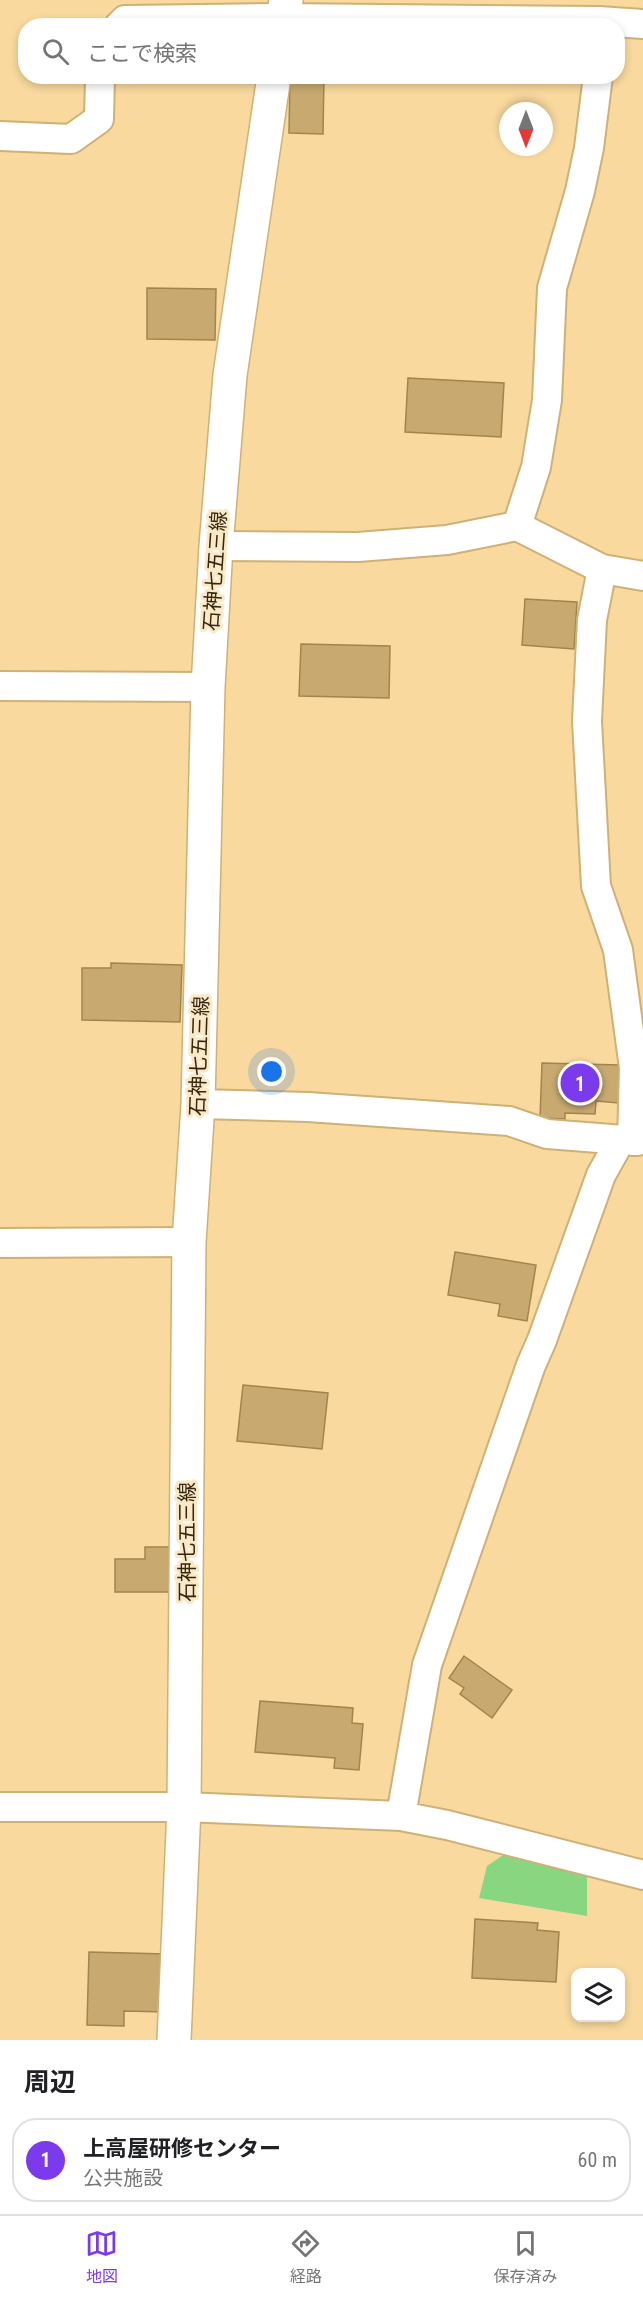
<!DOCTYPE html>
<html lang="ja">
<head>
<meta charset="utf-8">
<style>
	body { margin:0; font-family:"Roboto Condensed","Noto Sans JP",sans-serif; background:#f6f6f6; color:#202124 }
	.controls { position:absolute; right:18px; bottom:18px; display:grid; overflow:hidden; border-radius:12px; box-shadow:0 3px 9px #0003 }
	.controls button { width:54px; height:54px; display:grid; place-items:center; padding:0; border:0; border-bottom:2px solid #e0e0e0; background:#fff; color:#202124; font:30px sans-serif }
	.compass { position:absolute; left:499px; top:102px; width:54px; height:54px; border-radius:50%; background:#fff; box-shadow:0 3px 9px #0003; rotate:180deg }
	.you { position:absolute; left:272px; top:1072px; width:21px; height:21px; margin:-15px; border:4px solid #fff; border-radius:50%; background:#1a73e8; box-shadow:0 0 0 9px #1a73e833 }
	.badge { display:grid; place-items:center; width:39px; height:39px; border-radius:50%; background:#7c3aed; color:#fff; font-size:20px; font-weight:700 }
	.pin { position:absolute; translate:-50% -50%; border:3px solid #fff; box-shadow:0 2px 6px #0006 }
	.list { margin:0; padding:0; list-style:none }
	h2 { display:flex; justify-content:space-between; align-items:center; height:78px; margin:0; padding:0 24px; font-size:26px }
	h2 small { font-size:20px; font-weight:400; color:#757577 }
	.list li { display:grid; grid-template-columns:39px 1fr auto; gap:18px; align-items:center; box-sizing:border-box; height:84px; margin:0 12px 12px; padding:0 12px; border:2px solid #e0e0e0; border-radius:24px }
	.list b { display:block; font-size:22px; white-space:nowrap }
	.list p { margin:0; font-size:20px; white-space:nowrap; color:#757577 }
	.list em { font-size:20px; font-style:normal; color:#757577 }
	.icon { flex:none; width:33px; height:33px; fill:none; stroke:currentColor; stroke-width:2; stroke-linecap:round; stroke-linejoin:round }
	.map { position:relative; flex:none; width:643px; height:2040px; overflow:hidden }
	.search { position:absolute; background:#fff; box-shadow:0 3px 9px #0003; left:18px; right:18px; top:18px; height:66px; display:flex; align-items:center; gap:15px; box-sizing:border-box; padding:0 21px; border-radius:24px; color:#757577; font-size:22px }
	.sheet { height:174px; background:#fff }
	nav { display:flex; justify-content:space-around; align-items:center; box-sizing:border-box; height:84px; border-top:2px solid #e0e0e0; background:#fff; font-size:16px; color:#757577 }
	nav a { display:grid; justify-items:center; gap:3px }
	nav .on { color:#7c3aed }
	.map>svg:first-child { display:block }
	.green { fill:#88d780 }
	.building { fill:#c8a970; stroke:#a2854d; stroke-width:1.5 }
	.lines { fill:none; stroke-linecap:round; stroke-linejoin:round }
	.street-casing { stroke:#cfb077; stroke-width:32 }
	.secondary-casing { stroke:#cfb077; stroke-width:36 }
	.street { stroke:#fff; stroke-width:28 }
	.secondary { stroke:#fff; stroke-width:33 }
	.labels { text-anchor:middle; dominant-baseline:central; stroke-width:6; stroke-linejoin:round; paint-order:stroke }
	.street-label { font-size:20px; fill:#33270f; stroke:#fbe8c6 }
</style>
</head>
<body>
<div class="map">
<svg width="643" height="2040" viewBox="0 0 643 2040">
	<rect width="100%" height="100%" fill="#f9d99e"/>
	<path class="green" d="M 509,1851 L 587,1871 L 587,1916 L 479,1898 L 487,1866 Z"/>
	<path class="building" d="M 290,76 L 324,76 L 323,134 L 289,133 Z
		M 147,288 L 216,289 L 215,340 L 147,339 Z
		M 408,378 L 504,383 L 501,437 L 405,432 Z
		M 525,599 L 577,602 L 574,649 L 522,645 Z
		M 301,644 L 390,646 L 389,698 L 299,696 Z
		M 111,963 L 182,965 L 180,1022 L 82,1020 L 82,968 L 111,968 Z
		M 542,1063 L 620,1065 L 619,1103 L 596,1101 L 595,1114 L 565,1113 L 565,1119 L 540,1118 Z
		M 455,1252 L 536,1265 L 527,1321 L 498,1316 L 500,1304 L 448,1295 Z
		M 243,1385 L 328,1393 L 322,1449 L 237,1441 Z
		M 145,1547 L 176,1547 L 176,1592 L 115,1592 L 115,1559 L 145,1559 Z
		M 464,1656 L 512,1690 L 492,1718 L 460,1694 L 464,1688 L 449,1678 Z
		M 260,1701 L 353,1708 L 352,1723 L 363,1724 L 359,1770 L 334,1768 L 335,1758 L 255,1752 Z
		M 475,1919 L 538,1923 L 537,1930 L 559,1932 L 556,1982 L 472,1978 Z
		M 89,1952 L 166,1954 L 165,2012 L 124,2011 L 124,2026 L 87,2025 Z"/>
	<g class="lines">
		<defs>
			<path id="street" d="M 119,26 L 125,20 L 283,18 L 599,21 L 643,24
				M 0,136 L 71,139 L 99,119 L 100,76
				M 517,526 L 536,467 L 547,400 L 552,288 L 580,191 L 589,148 L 598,76
				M 216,546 L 358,547 L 447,540 L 517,526 L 602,569 L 643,576
				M 602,569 L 592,620 L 587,721 L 596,886 L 618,950 L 634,1068 L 632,1141
				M 0,686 L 208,687
				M 198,1104 L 308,1107 L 509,1121 L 547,1134 L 637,1141
				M 0,1243 L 189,1242
				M 0,1807 L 184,1807 L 401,1816 L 447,1825 L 643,1875
				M 401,1816 L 427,1665 L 531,1365 L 542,1340 L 601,1175 L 620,1141"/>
			<path id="secondary" d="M 282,26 L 286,0
				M 174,2040 L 184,1807 L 189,1242 L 198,1104 L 208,687 L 216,546 L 230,375 L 274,76"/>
		</defs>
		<use href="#street" class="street-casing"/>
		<use href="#secondary" class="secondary-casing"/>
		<use href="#street" class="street"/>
		<use href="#secondary" class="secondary"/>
	</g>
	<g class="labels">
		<g class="street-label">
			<text transform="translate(215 571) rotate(-86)">石神七五三線</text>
			<text transform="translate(199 1056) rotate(-88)">石神七五三線</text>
			<text transform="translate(187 1542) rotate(-90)">石神七五三線</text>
		</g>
	</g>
</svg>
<div class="controls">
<button><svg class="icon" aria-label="layers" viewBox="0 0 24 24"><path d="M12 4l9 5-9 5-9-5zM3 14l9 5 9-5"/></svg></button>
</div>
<svg class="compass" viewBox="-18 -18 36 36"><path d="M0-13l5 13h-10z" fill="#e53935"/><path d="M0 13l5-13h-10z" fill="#757577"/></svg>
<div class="you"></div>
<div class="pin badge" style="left:580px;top:1083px">1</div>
<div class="search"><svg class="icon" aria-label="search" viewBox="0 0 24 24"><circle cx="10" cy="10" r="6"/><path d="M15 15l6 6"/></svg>ここで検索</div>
</div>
<section class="sheet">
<h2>周辺<small></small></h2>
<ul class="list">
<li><span class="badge">1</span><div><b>上高屋研修センター</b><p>公共施設</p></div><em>60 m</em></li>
</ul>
</section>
<nav>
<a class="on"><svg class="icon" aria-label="map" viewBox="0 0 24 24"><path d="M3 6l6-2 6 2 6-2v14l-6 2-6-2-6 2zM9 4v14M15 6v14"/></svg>地図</a>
<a><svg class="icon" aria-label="directions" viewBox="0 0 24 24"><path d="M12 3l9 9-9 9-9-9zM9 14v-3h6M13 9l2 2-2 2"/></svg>経路</a>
<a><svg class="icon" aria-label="saved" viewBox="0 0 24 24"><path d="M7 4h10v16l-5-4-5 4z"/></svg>保存済み</a>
</nav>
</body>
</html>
